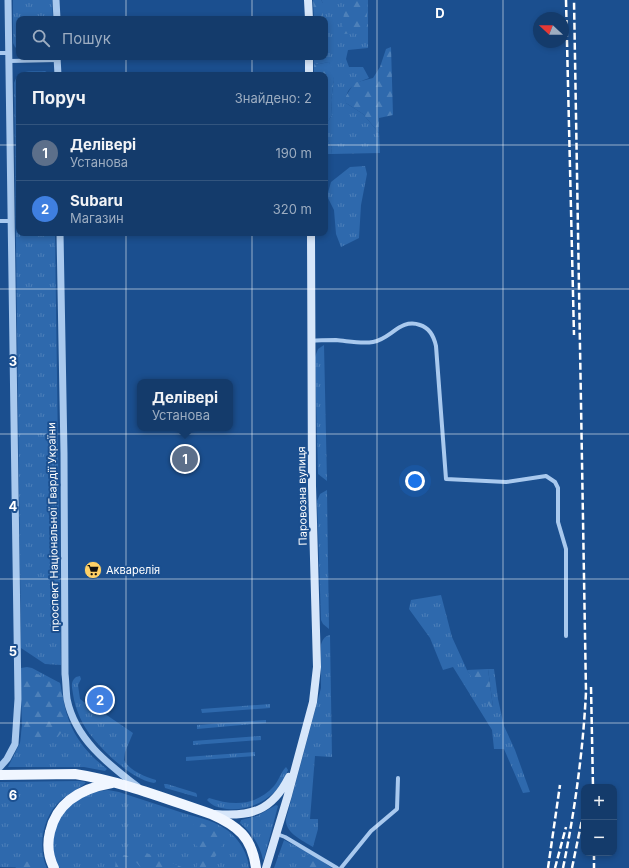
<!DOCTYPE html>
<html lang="uk">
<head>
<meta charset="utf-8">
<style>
	body { margin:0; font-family:Inter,sans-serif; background:#214673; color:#f1f3f6 }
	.controls { position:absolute; right:12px; bottom:12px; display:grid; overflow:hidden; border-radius:8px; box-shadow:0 2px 6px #0003 }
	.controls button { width:36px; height:36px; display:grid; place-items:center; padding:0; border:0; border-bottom:1px solid #33557e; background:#143b6b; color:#f1f3f6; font:20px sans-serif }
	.compass { position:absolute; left:533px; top:12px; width:36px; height:36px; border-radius:50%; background:#143b6b; box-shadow:0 2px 6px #0003; rotate:292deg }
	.you { position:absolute; left:415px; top:481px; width:14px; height:14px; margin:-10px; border:3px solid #fff; border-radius:50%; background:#1a73e8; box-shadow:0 0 0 6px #1a73e833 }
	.badge { display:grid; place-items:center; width:26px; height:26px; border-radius:50%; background:#95b2f1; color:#fff; font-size:13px; font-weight:700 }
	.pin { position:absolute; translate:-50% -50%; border:2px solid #fff; box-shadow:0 1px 4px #0006 }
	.popup { position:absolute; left:137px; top:379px; width:96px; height:52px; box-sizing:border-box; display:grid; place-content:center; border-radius:8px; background:#143b6b; filter:drop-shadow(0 1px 3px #0005); font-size:13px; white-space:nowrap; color:#9dadc1 }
	.popup b { font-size:15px; color:#f1f3f6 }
	.popup::after { content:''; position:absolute; left:50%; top:100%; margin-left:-8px; border:8px solid transparent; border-top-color:#143b6b }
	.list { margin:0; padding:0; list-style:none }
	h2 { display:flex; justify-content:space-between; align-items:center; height:52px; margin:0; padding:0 16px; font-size:17px }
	h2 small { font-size:13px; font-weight:400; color:#9dadc1 }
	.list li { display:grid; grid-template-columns:26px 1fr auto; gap:12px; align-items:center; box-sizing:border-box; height:56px; padding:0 16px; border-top:1px solid #33557e }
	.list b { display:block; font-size:15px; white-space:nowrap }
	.list p { margin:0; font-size:13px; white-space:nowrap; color:#9dadc1 }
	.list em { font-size:13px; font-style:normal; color:#9dadc1 }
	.icon { flex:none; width:22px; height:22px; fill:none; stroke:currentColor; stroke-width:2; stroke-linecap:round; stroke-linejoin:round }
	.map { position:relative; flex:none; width:629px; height:868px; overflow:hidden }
	.search { position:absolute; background:#143b6b; box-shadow:0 2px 6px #0003; left:16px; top:16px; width:312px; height:44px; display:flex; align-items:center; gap:10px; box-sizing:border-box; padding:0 14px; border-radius:8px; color:#9dadc1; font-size:15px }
	.panel { position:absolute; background:#143b6b; box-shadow:0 2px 6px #0003; left:16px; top:72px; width:312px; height:164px; border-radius:8px }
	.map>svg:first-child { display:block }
	.grass { fill:url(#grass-tufts) }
	.forest { fill:url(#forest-firs) }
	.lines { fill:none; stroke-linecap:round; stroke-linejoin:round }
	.minor { stroke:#a9c9ee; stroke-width:4 }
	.tertiary { stroke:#a9c9ee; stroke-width:7 }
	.secondary { stroke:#d6e6fa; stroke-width:8 }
	.primary { stroke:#f0f6ff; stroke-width:10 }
	.rail { stroke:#fff; stroke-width:2.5; stroke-dasharray:7 3; stroke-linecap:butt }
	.grid { fill:none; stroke:#fff; stroke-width:1; stroke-opacity:0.55 }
	.labels { text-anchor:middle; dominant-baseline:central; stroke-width:4; stroke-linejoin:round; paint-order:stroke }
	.street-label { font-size:11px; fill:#fff; stroke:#1b4f8f }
	.poi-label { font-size:11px; fill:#fff; stroke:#1b4f8f; text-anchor:start }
	.grid-label { font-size:13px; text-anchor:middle; font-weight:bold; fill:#fff; stroke:#1b4f8f; stroke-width:4; stroke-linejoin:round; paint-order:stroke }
</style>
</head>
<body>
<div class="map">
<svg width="629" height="868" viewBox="0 0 629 868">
	<defs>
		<pattern id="grass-tufts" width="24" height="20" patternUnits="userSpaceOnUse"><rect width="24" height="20" fill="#2e69ad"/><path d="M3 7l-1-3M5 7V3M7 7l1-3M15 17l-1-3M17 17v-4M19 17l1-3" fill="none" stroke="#4d80b9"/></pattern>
		<pattern id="forest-firs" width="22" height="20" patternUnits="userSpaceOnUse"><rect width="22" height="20" fill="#2e69ad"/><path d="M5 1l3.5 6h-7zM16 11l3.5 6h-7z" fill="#4d80b9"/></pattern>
	</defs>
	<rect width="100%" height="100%" fill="#1b4f8f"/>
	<path class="grass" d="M 13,0 L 52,0 L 53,19 L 19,19 L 19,50 L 15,47 L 13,43 Z
		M 321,0 L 368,0 L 368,48 L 348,50 L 346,59 L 349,67 L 363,67 L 369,78 C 356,83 345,87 346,103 L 363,114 L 379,133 L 380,153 L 331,154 L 332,148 L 325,134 L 325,126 L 332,115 L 331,100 L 334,80 L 329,62 L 314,65 L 314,57 L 325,57 L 325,19 L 323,19 L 323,3 Z
		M 45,71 L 51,75 L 19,75 L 19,233 L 55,233 L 61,665 L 45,664 L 21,648 L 14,83 C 19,68 31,72 45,71 Z
		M 365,166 L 367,174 L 361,205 L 359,238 L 341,247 L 336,234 L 334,210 L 327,196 L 331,182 L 350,167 Z
		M 324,345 L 327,481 L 318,474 L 315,357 L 318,349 Z
		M 327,490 L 329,629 L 323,624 L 321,620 L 317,501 L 320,494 Z
		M 441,595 L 452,637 L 467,670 L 493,707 L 488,669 L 494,669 L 498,699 L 504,726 L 515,750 L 530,792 L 523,793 L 504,749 L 494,749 L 492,730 L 453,667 L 443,670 L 430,638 L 409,609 L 411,600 Z
		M 330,635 L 332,757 L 315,756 L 310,819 L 318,819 L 318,829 L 313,847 C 302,840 285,833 286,819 L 321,688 L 321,645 C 322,641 324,636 330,635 Z
		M 27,667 L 32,668 L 60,683 C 66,722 75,744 107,769 L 105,771 L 84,767 L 8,767 L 20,743 L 22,726 L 21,668 Z
		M 80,676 L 81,679 L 78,685 L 80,699 L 88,705 L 89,703 L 133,733 L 125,752 L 124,760 C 129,770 145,777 156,780 L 156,782 L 154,783 C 133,780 106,754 93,738 C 83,727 75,709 73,694 C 72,687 70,682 76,677 Z
		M 270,704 L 270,708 L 202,713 L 201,709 Z
		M 266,720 L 266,723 L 197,729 L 197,725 Z
		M 261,736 L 261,740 L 193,745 L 193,741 Z
		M 255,752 L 255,756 L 186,761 L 186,757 Z
		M 286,767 L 288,770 C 280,796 252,812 227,809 C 219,808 212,806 207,800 L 209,798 C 233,806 256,806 274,786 C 279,780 281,772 286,767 Z
		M 79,781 L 86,782 C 83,787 68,794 61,800 C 43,815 37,847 47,868 L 0,867 L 0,782 Z
		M 164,784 L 167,784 L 196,793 L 197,795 L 197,797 L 165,788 Z
		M 108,790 L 119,792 C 140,799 162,806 183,813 C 197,817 212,820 224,828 C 237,836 248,852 249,868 L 57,868 C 55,863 52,858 52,853 C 49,834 61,811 76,800 C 85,793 98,791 108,790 Z
		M 276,805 L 278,806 L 264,859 L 263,860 C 260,845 252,833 240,823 L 241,820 L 257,816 Z
		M 284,840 L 311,854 L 332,868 L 274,868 Z"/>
	<path class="forest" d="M 313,0 L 321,0 L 323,3 L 323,19 L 314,19 Z
		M 345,0 L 368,0 L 366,31 L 360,33 L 342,34 Z
		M 391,47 L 393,115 L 379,118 L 379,133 L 363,114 L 346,103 L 346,96 L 354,83 L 373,78 L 380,67 L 386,49 Z
		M 329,62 L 333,70 L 334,80 L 331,100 L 332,115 L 325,126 L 325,75 L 314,75 L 314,65 Z
		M 325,134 L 332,148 L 331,154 L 325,154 Z
		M 21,668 L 60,683 L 66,714 L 69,723 L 57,738 L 21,738 L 22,726 Z
		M 488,669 L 493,707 L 490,707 L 467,670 Z
		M 196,821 L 215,829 L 224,837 L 221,850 L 205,868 L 197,867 L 198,847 L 191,841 L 202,836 L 192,826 Z
		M 135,849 L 163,859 L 184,868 L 141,868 L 131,856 Z
		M 121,854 L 128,856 L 133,868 L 115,868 L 116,858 Z
		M 311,854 L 331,868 L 287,868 L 296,867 L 301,857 Z
		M 11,860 L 42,863 L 43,868 L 16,868 Z"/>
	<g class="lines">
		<path class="minor" d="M 0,53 L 9,53
			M 9,61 L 57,60
			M 0,221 L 12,221
			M 311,341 C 320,340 328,340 336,340 C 348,341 361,344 373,342 C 391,339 400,318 420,325 C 430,328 434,337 436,346 L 446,479 L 506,482 L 546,476 L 555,482 L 558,488 L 558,522 L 566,549 L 566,636
			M 277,834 L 285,837 L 337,868
			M 341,868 L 371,831 L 397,809 L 398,778"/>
		<path class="tertiary" d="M 56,0 L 57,19
			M 57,57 L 58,75
			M 60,233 L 64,453 L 65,674 C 66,682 66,691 67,699 C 75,739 108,764 138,787
			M 0,767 L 7,759 L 15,744 L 18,699 L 8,0"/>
		<path class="secondary" d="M 308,0 L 309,19
			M 309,57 L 309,75
			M 215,814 C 251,817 272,811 289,777
			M 266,868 L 288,795 L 313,702 L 317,667 L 312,486 L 311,233"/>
		<path class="primary" d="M 0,775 L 75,774 C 121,781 166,799 211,814 C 238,826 252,837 256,868
			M 54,868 C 48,856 47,844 50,832 C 57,801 83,788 112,783"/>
		<path class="rail" d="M 566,0 L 574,335
			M 591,687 L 593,787
			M 594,853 L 594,868
			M 548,868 L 560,785
			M 555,868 L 566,827
			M 563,868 C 575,810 583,751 586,692 L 574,0
			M 572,868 L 584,810"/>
	</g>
	<path class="grid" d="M 126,0 L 126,19M 252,0 L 252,19M 377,0 L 377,868M 503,0 L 503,868M 126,57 L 126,75M 252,57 L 252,75M 0,145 L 19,145M 325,145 L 629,145M 126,233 L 126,868M 252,233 L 252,868M 0,289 L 629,289M 0,434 L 629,434M 0,579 L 629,579M 0,723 L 629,723"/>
	<defs>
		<symbol id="supermarket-disc" viewBox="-11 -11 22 22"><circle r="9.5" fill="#ffd166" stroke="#1b4f8f"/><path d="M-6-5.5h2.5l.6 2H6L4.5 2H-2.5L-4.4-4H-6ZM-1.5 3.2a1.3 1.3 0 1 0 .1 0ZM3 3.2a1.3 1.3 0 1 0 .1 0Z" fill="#111"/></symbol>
	</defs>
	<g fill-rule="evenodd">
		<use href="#supermarket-disc" x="83" y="560" width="20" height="20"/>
	</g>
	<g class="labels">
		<g class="street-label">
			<text transform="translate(302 496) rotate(-91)">Паровозна вулиця</text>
			<text transform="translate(53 527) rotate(-91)">проспект Національної Гвардії України</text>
		</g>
		<g class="poi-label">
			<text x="106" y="570">Акварелія</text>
		</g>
	</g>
	<g class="grid-label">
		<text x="440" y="18">D</text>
		<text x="13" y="366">3</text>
		<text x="13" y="511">4</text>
		<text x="13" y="656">5</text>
		<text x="13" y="800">6</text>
	</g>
</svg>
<div class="controls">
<button>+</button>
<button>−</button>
</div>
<svg class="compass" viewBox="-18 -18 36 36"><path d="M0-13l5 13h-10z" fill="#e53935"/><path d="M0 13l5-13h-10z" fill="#9dadc1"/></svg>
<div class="you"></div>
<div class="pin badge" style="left:185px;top:459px;background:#5c6f8a">1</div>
<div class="popup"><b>Делівері</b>Установа</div>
<div class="pin badge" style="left:100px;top:700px;background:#3f7fe0">2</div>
<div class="search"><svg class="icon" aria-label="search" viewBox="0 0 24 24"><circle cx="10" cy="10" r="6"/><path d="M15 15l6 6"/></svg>Пошук</div>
<section class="panel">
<h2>Поруч<small>Знайдено: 2</small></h2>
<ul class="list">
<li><span class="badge" style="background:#5c6f8a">1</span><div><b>Делівері</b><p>Установа</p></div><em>190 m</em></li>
<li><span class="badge" style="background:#3f7fe0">2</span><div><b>Subaru</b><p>Магазин</p></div><em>320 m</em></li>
</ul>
</section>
</div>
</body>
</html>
